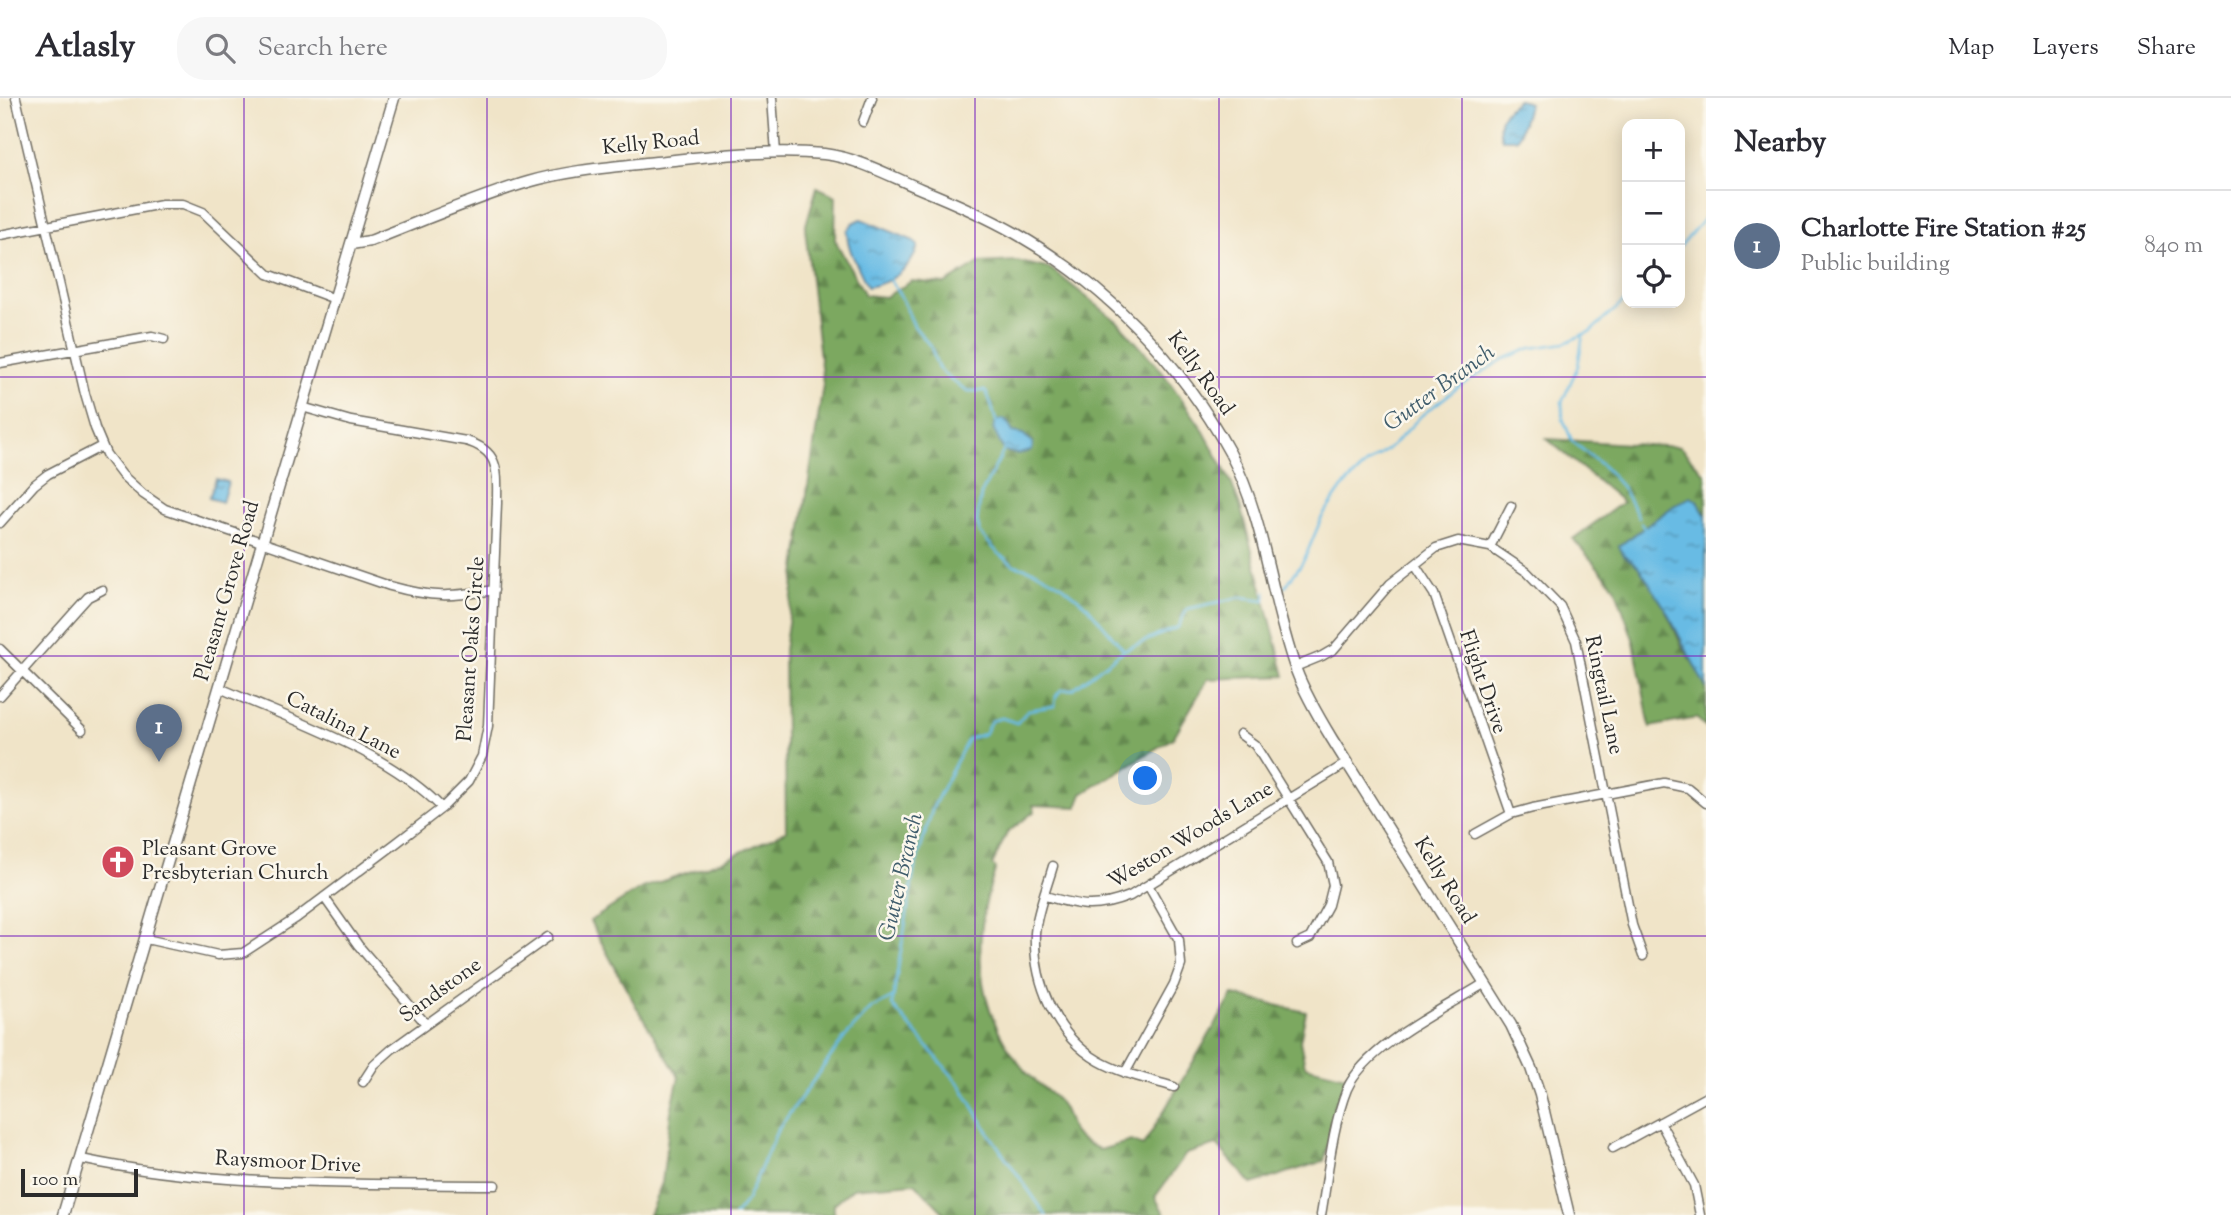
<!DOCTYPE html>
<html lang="en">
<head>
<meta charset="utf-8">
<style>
	body { margin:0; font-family:"Sorts Mill Goudy",serif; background:#f7f7f7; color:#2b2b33 }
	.controls { position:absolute; right:21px; top:21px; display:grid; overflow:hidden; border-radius:14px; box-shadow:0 4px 18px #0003 }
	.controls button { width:63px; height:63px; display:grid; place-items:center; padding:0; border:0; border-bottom:2px solid #e1e1e2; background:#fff; color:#2b2b33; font:35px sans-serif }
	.scale { position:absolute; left:21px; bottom:18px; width:117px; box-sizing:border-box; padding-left:7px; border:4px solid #2b2b2b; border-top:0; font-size:19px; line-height:24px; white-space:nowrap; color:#2b2b2b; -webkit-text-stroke:5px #fbf7ec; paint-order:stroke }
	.you { position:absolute; left:1146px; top:681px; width:24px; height:24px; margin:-18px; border:5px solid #fff; border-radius:50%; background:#1a73e8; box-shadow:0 0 0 10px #1a73e833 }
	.badge { display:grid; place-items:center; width:46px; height:46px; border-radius:50%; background:#d1495b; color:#fff; font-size:23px; font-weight:700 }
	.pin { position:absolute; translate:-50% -58px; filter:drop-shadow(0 2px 4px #0008) }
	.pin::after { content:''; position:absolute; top:37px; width:24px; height:21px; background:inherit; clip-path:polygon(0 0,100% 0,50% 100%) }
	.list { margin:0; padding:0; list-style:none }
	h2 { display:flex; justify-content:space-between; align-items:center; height:91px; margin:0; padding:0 28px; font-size:30px }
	h2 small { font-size:23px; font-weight:400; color:#7c7c81 }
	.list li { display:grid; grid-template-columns:46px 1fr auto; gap:21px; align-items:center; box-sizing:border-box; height:112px; padding:0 28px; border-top:2px solid #e1e1e2 }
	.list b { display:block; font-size:26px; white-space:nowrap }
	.list p { margin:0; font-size:23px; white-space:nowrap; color:#7c7c81 }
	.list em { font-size:23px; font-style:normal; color:#7c7c81 }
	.icon { flex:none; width:38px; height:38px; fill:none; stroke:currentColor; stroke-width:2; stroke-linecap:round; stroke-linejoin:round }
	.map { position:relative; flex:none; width:1706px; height:1117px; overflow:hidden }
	header { display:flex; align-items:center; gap:42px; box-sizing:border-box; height:98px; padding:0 35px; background:#fff; border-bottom:2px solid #e1e1e2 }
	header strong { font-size:33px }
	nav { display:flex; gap:38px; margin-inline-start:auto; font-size:24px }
	.search { width:490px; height:63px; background:#f7f7f7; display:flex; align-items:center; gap:18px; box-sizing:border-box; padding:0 24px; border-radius:28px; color:#7c7c81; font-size:26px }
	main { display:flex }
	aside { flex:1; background:#fff }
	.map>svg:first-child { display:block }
	.forest { fill:url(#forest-firs); stroke:#536a46; stroke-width:2 }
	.water { fill:url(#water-ripples); stroke:#4a7388; stroke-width:2 }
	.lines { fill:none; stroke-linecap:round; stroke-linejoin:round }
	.stream { stroke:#68bbe4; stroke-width:2.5 }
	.minor-casing { stroke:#706c62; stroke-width:11 }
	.tertiary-casing { stroke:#706c62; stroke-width:13 }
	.minor { stroke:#fff; stroke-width:8 }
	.tertiary { stroke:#fff; stroke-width:10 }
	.grid { fill:none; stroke:#7b2cbf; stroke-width:2; stroke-opacity:0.55 }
	.labels { text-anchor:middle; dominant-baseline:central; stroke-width:5; stroke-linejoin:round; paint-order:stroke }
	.street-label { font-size:21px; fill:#2b2b2b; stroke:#fbf7ec }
	.poi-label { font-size:21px; fill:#2b2b2b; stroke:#fbf7ec; text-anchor:start }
	.water-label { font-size:23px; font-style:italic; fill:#405d6c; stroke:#fbf7ec }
</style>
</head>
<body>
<header>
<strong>Atlasly</strong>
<div class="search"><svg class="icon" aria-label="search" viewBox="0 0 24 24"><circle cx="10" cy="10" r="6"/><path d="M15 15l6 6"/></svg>Search here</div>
<nav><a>Map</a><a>Layers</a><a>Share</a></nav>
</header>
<main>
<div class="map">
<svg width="1706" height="1117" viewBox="0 0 1706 1117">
	<defs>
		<pattern id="forest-firs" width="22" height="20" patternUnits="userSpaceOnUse" patternTransform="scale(1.75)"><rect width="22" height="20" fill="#7ba861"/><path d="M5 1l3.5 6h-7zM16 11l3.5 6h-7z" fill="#658950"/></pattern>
		<pattern id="water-ripples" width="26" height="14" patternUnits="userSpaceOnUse" patternTransform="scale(1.75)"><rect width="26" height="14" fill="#68bbe4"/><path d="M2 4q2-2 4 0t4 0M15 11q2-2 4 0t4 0" fill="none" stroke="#5698b9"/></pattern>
	</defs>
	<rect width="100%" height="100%" fill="#fbf7ec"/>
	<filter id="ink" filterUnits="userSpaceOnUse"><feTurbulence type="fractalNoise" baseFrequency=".0143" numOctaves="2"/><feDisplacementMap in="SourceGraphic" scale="14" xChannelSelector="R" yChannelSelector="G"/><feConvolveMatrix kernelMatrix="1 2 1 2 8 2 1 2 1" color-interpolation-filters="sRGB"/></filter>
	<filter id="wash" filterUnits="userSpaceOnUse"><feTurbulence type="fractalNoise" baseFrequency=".00686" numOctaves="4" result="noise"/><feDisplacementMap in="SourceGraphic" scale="28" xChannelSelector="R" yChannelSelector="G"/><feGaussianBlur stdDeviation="1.57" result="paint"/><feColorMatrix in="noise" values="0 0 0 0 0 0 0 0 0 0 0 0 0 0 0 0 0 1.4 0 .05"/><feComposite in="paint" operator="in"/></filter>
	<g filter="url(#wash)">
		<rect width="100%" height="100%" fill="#f0e4c8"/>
		<path class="forest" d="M 817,89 L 836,98 L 835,142 L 865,197 L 885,199 L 912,183 L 945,186 L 979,165 L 1017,163 L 1051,171 L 1118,224 L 1161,272 L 1202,330 L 1231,384 L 1241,411 L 1285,578 L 1208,581 L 1173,640 L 1082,696 L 1077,709 L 1033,707 L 1035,713 L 1007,735 L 992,767 L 996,770 C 971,840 974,908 1021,968 C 1032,983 1049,992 1060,1005 C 1067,1013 1068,1026 1073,1034 C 1078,1042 1092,1047 1100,1052 L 1131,1043 L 1143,1048 L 1233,897 L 1306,914 L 1300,943 L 1305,968 L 1346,978 L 1324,1063 L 1252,1086 L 1217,1047 L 1186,1056 L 1155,1099 L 1165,1117 L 946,1117 L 915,1085 L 853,1090 L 834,1106 L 834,1117 L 649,1117 L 662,1085 L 671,1013 L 679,979 L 637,910 L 590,823 L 642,790 L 724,762 L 786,733 L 784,552 L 823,286 L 805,130 Z
			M 1547,341 L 1680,349 L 1706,377 L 1706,418 L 1697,403 L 1690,400 L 1675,407 L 1619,448 L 1624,457 L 1638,468 L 1665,510 L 1682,548 L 1700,576 L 1706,590 L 1706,630 L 1697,620 L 1650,629 L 1634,544 L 1615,489 L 1573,441 L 1623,404 Z"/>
		<path class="water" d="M 1518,2 L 1529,5 L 1519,37 L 1516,41 L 1502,41 C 1495,23 1503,13 1518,2 Z
			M 861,121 L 914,143 L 918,148 C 912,171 889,186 867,189 C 860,170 847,154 847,133 L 853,125 Z
			M 1003,321 L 1006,322 L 1013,334 L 1023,336 L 1033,345 L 1032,353 L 1018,356 L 1004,353 L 993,331 L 996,323 Z
			M 216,381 L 228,384 L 222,404 L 209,400 Z
			M 1691,399 L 1697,403 L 1706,418 L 1706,590 L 1665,510 L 1638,468 L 1624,457 L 1619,448 L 1675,407 Z"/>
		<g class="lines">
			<path class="stream" d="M 1680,149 L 1706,118
				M 889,180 L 902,201 L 914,228 L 931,249 L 938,270 L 952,283 L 968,293 L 985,293 C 992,301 992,314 997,325
				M 1583,236 L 1578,268 L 1562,304 L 1563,321 L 1572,343 L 1605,370 L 1622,389 L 1639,420
				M 1004,352 L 981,396 L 977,423 L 980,435 L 998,455 L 1014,467 L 1036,473 L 1063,488 L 1088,509 L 1124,552
				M 1641,425 L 1645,432
				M 1285,489 L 1304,462 L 1322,419 L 1342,390 L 1367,366 L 1392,348 L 1422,317 L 1460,288 L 1504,261 L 1531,250 L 1565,245 L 1591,233 L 1627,201
				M 735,1117 L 747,1102 L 777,1033 L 813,983 L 845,939 L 871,911 L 892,900
				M 1046,1117 L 990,1037 L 961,988 L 892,907 L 914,773 L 933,709 L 968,641 L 984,636 L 991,623 L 1002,620 L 1017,625 L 1028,612 L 1055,608 L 1056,598 L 1061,592 L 1073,591 L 1124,552 L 1178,529 L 1187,511 L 1241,499 L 1265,502 L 1266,494"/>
		</g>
	</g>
	<g filter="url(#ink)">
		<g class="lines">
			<defs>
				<path id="minor" d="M 16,0 L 85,296 L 95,330 L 106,356 L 122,377 L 143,396 L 165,411 L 390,488 C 433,500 450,499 494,492
					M 772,0 L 776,55
					M 863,24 L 872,0
					M 0,137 L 162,106 L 183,106 L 203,114 L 268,176 L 335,201
					M 0,265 L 152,238 L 164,241
					M 0,425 L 34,387 L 48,376 L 102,348
					M 1490,449 L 1511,408
					M 1415,467 L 1434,496 L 1511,716
					M 0,551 L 82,632
					M 1295,569 L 1322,558 L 1334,551 L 1390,486 L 1436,450 L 1458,443 L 1490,449 L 1527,474 L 1560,508 L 1576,543 L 1632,827 L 1643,858
					M 220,590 C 293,623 386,652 442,710
					M 0,598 L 78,510 L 88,499 L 102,492
					M 1240,636 L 1255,647 L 1328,764 L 1333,787 L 1328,807 L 1310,840 L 1297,846
					M 1475,736 L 1511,716 L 1533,710 L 1664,685 L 1688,690 L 1706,705
					M 1053,768 C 1047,789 1037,813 1035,835 C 1033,883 1055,938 1099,963 C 1122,976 1149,981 1174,989
					M 1045,798 C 1081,808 1094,812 1130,798 L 1347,665
					M 324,799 L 358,847 L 426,926
					M 146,841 L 218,857 L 243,855 L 295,821 L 395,746 L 442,710 L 469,683 L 482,658 L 488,628 L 497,405 C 497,375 501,353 466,343 L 351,323 L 302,309
					M 1125,975 L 1174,886 L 1181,867 L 1179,842 L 1148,787
					M 363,984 L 374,967 L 392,951 L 548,839
					M 1660,1024 L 1694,1087 L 1700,1117
					M 1613,1050 L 1706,999
					M 81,1061 C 217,1090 356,1085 495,1087
					M 1321,1117 C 1328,1078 1332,1028 1347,991 C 1367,947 1444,911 1485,885"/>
				<path id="tertiary" d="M 351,146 L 370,143 C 422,123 474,100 528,84 C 569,72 613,69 656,64 C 711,58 768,51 824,56 C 858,60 890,78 921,91 C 953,104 985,118 1015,135 C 1106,187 1180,263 1230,355 C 1266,423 1270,500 1296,572 C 1305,596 1318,618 1332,641 L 1511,927 L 1531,970 L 1540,997 L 1569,1117
					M 63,1117 L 394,0"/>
			</defs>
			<use href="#minor" class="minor-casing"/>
			<use href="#tertiary" class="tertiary-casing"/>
			<use href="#minor" class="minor"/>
			<use href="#tertiary" class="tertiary"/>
		</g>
	</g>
	<path class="grid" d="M 244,0 L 244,1117M 487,0 L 487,1117M 731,0 L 731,1117M 975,0 L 975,1117M 1219,0 L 1219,1117M 1462,0 L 1462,1117M 0,279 L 1706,279M 0,558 L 1706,558M 0,838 L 1706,838"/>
	<defs>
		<symbol id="church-disc" viewBox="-11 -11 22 22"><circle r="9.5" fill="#d1495b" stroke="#fbf7ec"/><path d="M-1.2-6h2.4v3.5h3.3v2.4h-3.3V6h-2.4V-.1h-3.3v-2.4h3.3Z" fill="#fff"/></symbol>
	</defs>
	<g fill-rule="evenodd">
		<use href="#church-disc" x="99" y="745" width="38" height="38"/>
	</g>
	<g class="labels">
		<g class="street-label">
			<text transform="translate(651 46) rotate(-6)">Kelly Road</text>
			<text transform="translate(1200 276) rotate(54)">Kelly Road</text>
			<text transform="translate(228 493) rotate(-74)">Pleasant Grove Road</text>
			<text transform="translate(472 551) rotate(-86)">Pleasant Oaks Circle</text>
			<text transform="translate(1482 584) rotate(71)">Flight Drive</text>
			<text transform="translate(1603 597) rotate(78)">Ringtail Lane</text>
			<text transform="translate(343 628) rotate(27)">Catalina Lane</text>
			<text transform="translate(1191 738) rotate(-31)">Weston Woods Lane</text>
			<text transform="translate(1444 783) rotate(58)">Kelly Road</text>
			<text transform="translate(441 893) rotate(-36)">Sandstone</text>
			<text transform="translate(288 1065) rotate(3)">Raysmoor Drive</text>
		</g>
		<g class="poi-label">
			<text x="142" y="752">Pleasant Grove<tspan x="142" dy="24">Presbyterian Church</tspan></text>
		</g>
		<g class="water-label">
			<text transform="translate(1440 291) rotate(-36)">Gutter Branch</text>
			<text transform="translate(902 779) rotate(-77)">Gutter Branch</text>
		</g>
	</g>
</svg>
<div class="controls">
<button>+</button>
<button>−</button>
<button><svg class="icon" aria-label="locate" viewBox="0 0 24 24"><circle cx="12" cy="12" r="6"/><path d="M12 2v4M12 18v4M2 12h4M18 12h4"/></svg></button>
</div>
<div class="scale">100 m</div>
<div class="you"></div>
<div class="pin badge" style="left:159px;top:664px;background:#5c6f8a">1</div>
</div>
<aside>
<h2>Nearby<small></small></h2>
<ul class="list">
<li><span class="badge" style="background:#5c6f8a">1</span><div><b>Charlotte Fire Station #25</b><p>Public building</p></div><em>840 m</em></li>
</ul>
</aside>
</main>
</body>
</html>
